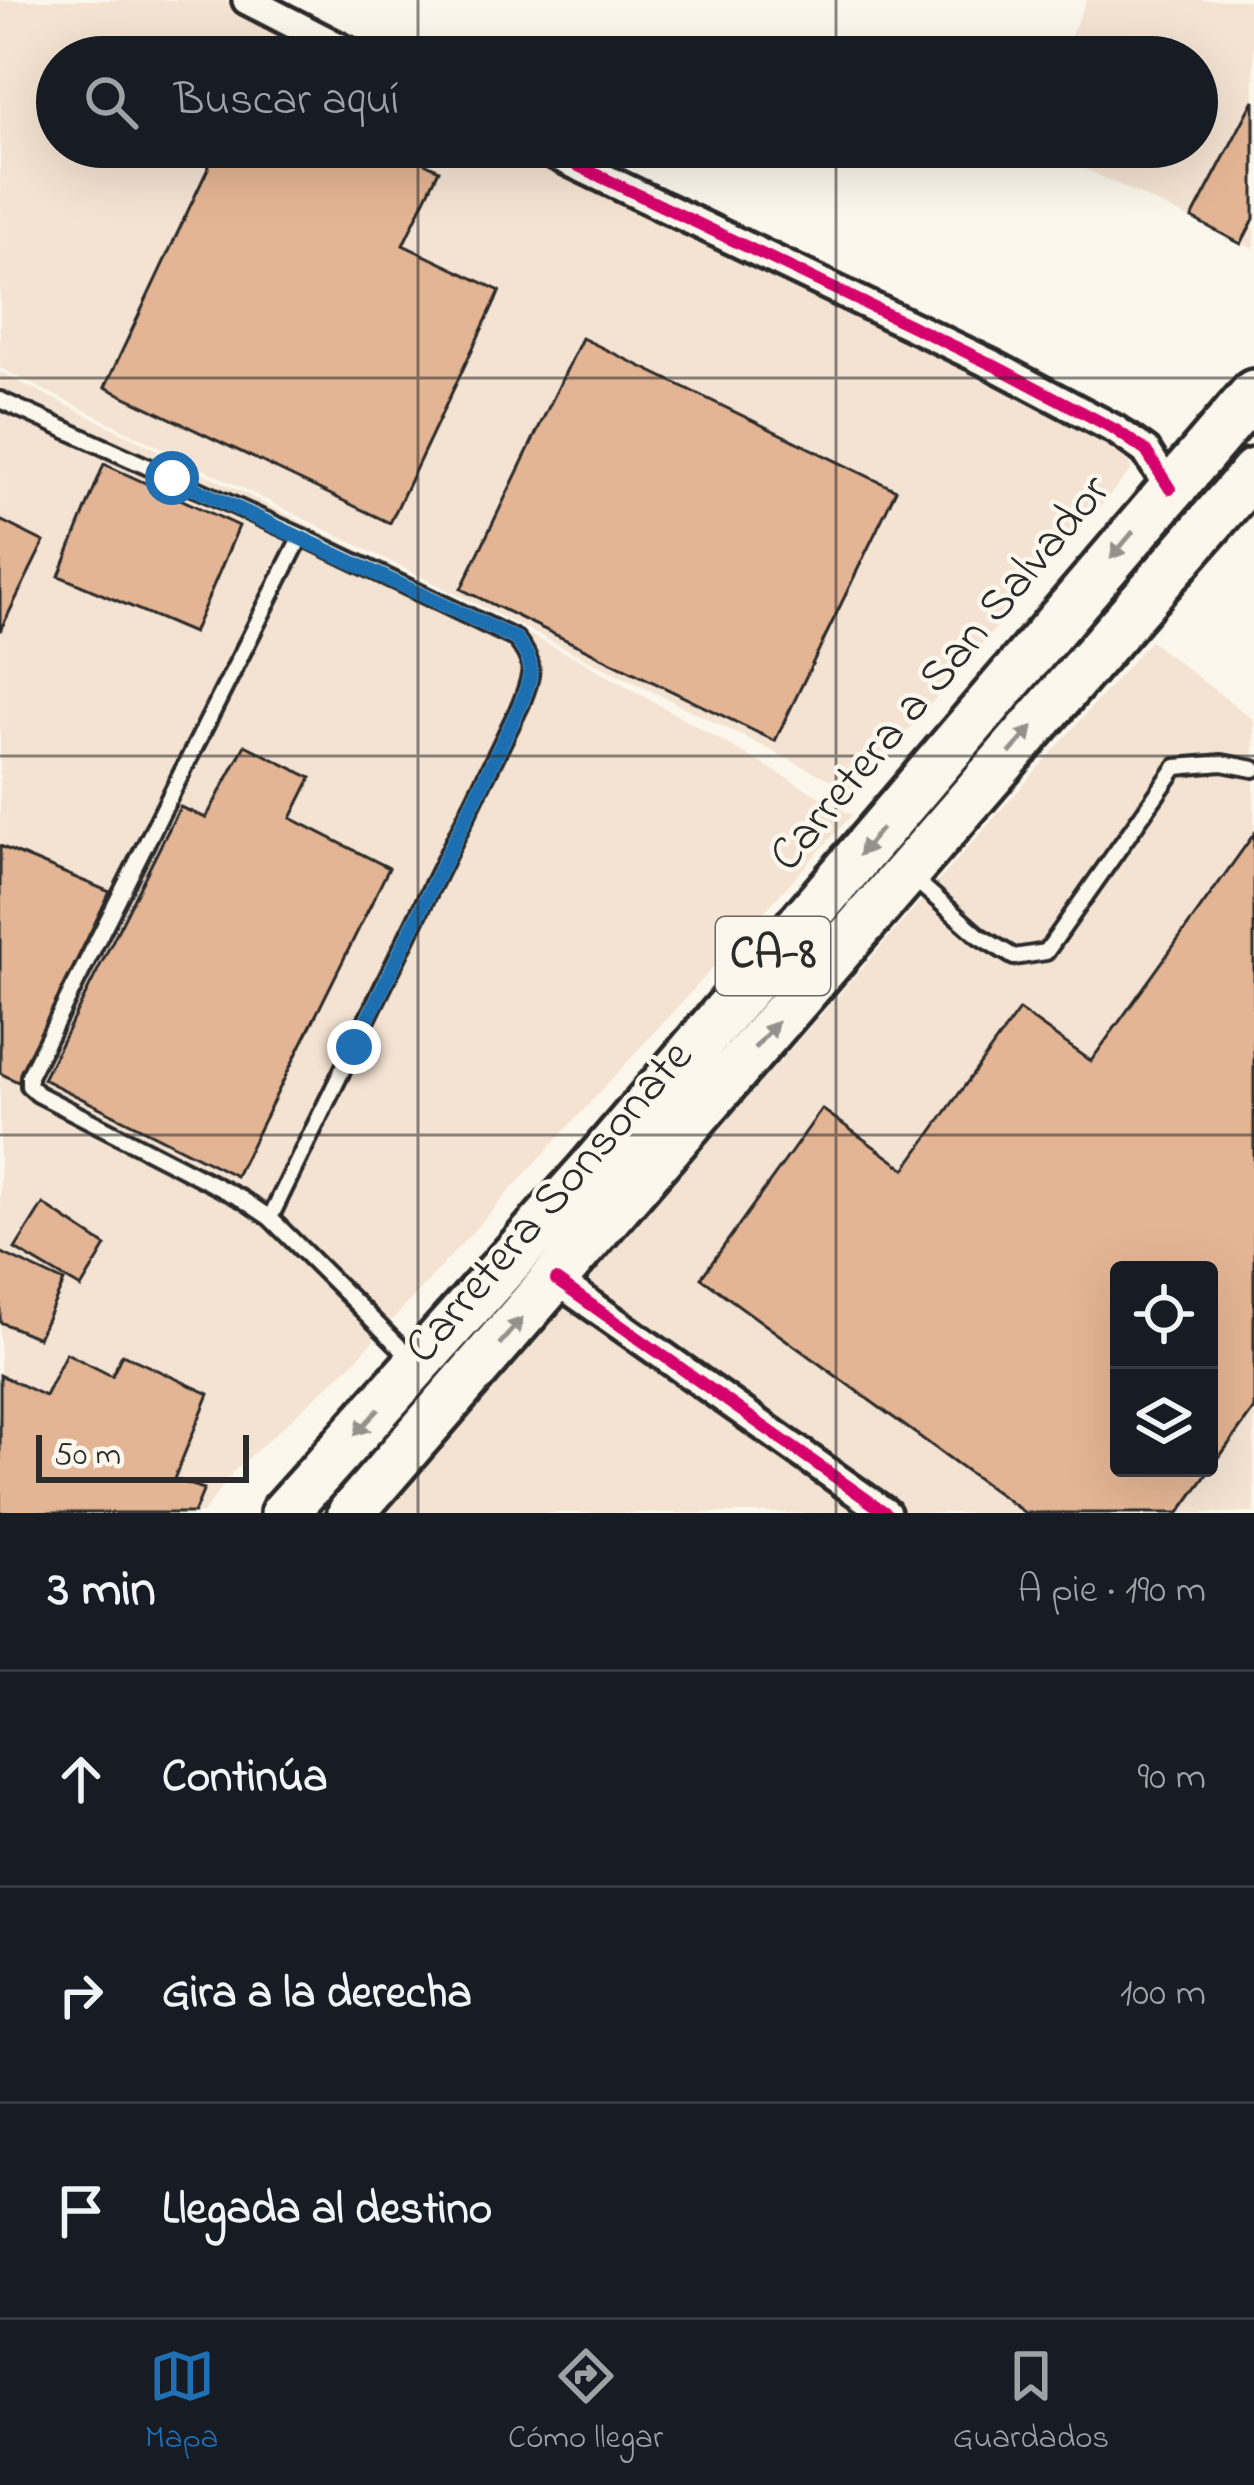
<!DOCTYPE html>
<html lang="es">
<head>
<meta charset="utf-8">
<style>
	body { margin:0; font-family:"Indie Flower",sans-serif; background:#242831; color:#f1f3f6 }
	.controls { position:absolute; right:36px; bottom:36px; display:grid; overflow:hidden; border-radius:12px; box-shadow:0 12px 48px #0002 }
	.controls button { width:108px; height:108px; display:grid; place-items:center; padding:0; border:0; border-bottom:3px solid #363941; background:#171b24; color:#f1f3f6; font:60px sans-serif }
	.scale { position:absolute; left:36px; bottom:30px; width:213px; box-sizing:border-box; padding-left:12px; border:6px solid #2b2b2b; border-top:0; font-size:33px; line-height:42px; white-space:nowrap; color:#2b2b2b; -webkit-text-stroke:9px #fbf7ec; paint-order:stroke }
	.stop { position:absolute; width:36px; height:36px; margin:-27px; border:9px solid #1f6fb2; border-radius:50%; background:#fff }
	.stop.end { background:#1f6fb2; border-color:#fff; box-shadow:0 3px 12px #0008 }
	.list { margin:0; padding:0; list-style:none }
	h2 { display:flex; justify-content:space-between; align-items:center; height:156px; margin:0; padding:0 48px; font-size:51px }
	h2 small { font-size:39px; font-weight:400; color:#9ea1a6 }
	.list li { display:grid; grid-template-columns:78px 1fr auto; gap:36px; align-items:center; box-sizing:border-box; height:216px; padding:0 48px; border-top:3px solid #363941 }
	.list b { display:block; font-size:45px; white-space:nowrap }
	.list em { font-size:39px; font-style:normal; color:#9ea1a6 }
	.icon { flex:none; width:66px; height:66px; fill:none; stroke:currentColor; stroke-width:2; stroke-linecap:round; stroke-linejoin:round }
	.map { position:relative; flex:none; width:1254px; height:1513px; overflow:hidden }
	.search { position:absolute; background:#171b24; box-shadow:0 12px 48px #0002; left:36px; right:36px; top:36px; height:132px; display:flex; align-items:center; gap:30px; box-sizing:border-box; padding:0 42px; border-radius:66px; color:#9ea1a6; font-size:45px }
	.sheet { height:804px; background:#171b24 }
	nav { display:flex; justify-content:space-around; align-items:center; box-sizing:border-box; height:168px; border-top:3px solid #363941; background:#171b24; font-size:33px; color:#9ea1a6 }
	nav a { display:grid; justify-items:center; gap:6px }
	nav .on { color:#1f6fb2 }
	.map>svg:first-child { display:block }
	.built { fill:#f4e3d2; fill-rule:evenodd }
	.building { fill:#e4b594; stroke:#2b2b2b; stroke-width:3; fill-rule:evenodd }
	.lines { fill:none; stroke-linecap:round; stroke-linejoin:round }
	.service-casing { stroke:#2b2b2b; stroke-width:22 }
	.minor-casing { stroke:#2b2b2b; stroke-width:36 }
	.trunk-casing { stroke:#2b2b2b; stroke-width:54 }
	.service { stroke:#fbf7ec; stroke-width:14 }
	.minor { stroke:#fbf7ec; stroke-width:27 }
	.trunk { stroke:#fbf7ec; stroke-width:45 }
	.cycleway-casing { stroke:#fbf7ec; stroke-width:20 }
	.cycleway { stroke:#d6006c; stroke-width:12 }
	.oneway { fill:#93918c }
	.route { stroke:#1f6fb2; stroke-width:15 }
	.grid { fill:none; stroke:#2b2b2b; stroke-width:3; stroke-opacity:0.55 }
	.labels { text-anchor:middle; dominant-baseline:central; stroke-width:9; stroke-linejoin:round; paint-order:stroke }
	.shield { fill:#fbf7ec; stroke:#696865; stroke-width:3 }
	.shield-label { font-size:45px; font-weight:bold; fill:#2b2b2b }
	.street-label { font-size:48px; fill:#2b2b2b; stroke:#fbf7ec }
</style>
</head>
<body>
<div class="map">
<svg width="1254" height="1513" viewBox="0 0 1254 1513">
	<rect width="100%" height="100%" fill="#fbf7ec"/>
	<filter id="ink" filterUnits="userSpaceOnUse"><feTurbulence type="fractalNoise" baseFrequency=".00833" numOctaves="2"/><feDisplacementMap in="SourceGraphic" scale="24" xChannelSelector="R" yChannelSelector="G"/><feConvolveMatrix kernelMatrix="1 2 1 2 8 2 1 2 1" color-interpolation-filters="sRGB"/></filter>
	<g filter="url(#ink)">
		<path class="built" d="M 0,0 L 225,0 L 339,57 L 57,57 L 57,147 L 517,147 L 1120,450 L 1132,469 L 855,792 L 0,368 Z
			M 1087,0 L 1254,0 L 1254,249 L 1039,147 L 1197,147 L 1197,57 L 1061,57 Z
			M 0,372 L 582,661 L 852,815 L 355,1361 L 234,1471 L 203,1513 L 0,1513 Z
			M 1150,641 L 1254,720 L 1254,1513 L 382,1513 ZM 1119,1270 L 1209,1270 L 1209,1468 L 1119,1468 Z"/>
		<path class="building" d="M 1254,100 L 1254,219 L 1241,244 L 1192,218 Z
			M 218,147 L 391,147 L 439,170 L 403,245 L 500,291 L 390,523 L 105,387 Z
			M 582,338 L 896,490 L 775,741 L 461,589 Z
			M 104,464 L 239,526 L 193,633 L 59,576 Z
			M 0,520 L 44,542 L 0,631 Z
			M 245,745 L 311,778 L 291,818 L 389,868 L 236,1176 L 43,1079 L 180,807 L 206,818 Z
			M 1254,834 L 1254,1409 L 1179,1513 L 1025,1513 L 701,1278 L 822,1109 L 905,1169 L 1019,1010 L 1091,1061 ZM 1119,1270 L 1209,1270 L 1209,1468 L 1119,1468 Z
			M 0,846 L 110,892 L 18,1082 L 0,1073 Z
			M 43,1204 L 106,1246 L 81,1288 L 15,1249 Z
			M 0,1252 L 64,1282 L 38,1338 L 0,1322 Z
			M 66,1353 L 112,1376 L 122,1354 L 209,1394 L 174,1479 L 204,1489 L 194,1513 L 0,1513 L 0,1375 L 45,1396 Z"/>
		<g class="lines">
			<defs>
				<path id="service" d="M 0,400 L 301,536 L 516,639 C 537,665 532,674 521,704 L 270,1218
					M 301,536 L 29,1076 L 29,1086 L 38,1094 L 242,1199 L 270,1218 L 411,1358
					M 911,876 L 979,936 L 1014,957 L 1046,952 L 1176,767 L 1222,763 L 1254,769"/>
				<path id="minor" d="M 247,0 L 358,57
					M 539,147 L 993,365 L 1116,430 L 1146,451 L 1170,489
					M 556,1280 L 886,1513"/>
				<path id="trunk" d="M 284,1513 L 589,1172 L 1254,393
					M 351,1513 L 1254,472"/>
			</defs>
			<use href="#service" class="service-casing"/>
			<use href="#minor" class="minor-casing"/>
			<use href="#trunk" class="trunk-casing"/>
			<use href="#service" class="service"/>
			<use href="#minor" class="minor"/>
			<use href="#trunk" class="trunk"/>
			<defs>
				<path id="cycleway" d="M 539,147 L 993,365 L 1116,430 L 1146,451 L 1170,489
					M 556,1280 L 886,1513"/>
			</defs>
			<use href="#cycleway" class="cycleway-casing"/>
			<use href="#cycleway" class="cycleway"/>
		</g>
		<defs><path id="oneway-solid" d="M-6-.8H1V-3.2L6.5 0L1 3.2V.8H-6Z" transform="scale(3)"/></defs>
		<g class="oneway">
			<use href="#oneway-solid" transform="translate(1122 545) rotate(130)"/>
			<use href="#oneway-solid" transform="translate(1021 740) rotate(-49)"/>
			<use href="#oneway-solid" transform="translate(870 842) rotate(130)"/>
			<use href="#oneway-solid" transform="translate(766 1035) rotate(-49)"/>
			<use href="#oneway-solid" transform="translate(511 1331) rotate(-49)"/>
			<use href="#oneway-solid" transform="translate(367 1422) rotate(133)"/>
		</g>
	</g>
	<g class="lines" filter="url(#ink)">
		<path class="route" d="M 172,478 L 516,639 C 537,665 532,674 521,704 L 354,1047"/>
	</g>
	<path class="grid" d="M 418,0 L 418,57M 836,0 L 836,57M 418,147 L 418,1513M 836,147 L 836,1513M 0,378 L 1254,378M 0,756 L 1254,756M 0,1135 L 1254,1135"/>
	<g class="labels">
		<rect class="shield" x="716" y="917" width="114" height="78" rx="9"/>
		<g class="shield-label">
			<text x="773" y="956">CA-8</text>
		</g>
		<g class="street-label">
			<text transform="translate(941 674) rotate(-50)">Carretera a San Salvador</text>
			<text transform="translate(550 1203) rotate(-49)">Carretera Sonsonate</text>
		</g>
	</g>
</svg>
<div class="controls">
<button><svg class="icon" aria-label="locate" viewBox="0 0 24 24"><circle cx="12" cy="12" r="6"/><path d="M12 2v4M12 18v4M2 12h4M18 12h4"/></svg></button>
<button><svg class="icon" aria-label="layers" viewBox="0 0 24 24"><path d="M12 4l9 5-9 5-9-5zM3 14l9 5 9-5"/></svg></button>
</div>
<div class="scale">50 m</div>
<div class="stop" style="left:172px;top:478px"></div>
<div class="stop end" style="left:354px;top:1047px"></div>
<div class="search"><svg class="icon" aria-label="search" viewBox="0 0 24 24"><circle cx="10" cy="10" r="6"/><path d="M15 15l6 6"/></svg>Buscar aquí</div>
</div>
<section class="sheet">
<h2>3 min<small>A pie · 190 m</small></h2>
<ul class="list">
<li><svg class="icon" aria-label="ahead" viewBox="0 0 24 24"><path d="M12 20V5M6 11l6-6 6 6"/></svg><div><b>Continúa</b></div><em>90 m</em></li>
<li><svg class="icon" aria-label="right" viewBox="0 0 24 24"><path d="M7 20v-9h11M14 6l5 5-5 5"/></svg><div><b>Gira a la derecha</b></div><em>100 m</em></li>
<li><svg class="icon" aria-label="arrive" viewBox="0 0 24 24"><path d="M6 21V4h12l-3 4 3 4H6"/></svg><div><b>Llegada al destino</b></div></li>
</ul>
</section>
<nav>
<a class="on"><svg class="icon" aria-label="map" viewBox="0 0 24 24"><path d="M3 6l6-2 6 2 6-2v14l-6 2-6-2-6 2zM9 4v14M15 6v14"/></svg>Mapa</a>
<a><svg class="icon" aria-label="directions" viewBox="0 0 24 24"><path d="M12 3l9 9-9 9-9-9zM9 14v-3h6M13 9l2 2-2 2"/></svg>Cómo llegar</a>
<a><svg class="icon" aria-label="saved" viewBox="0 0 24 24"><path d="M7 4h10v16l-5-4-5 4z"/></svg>Guardados</a>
</nav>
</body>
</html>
